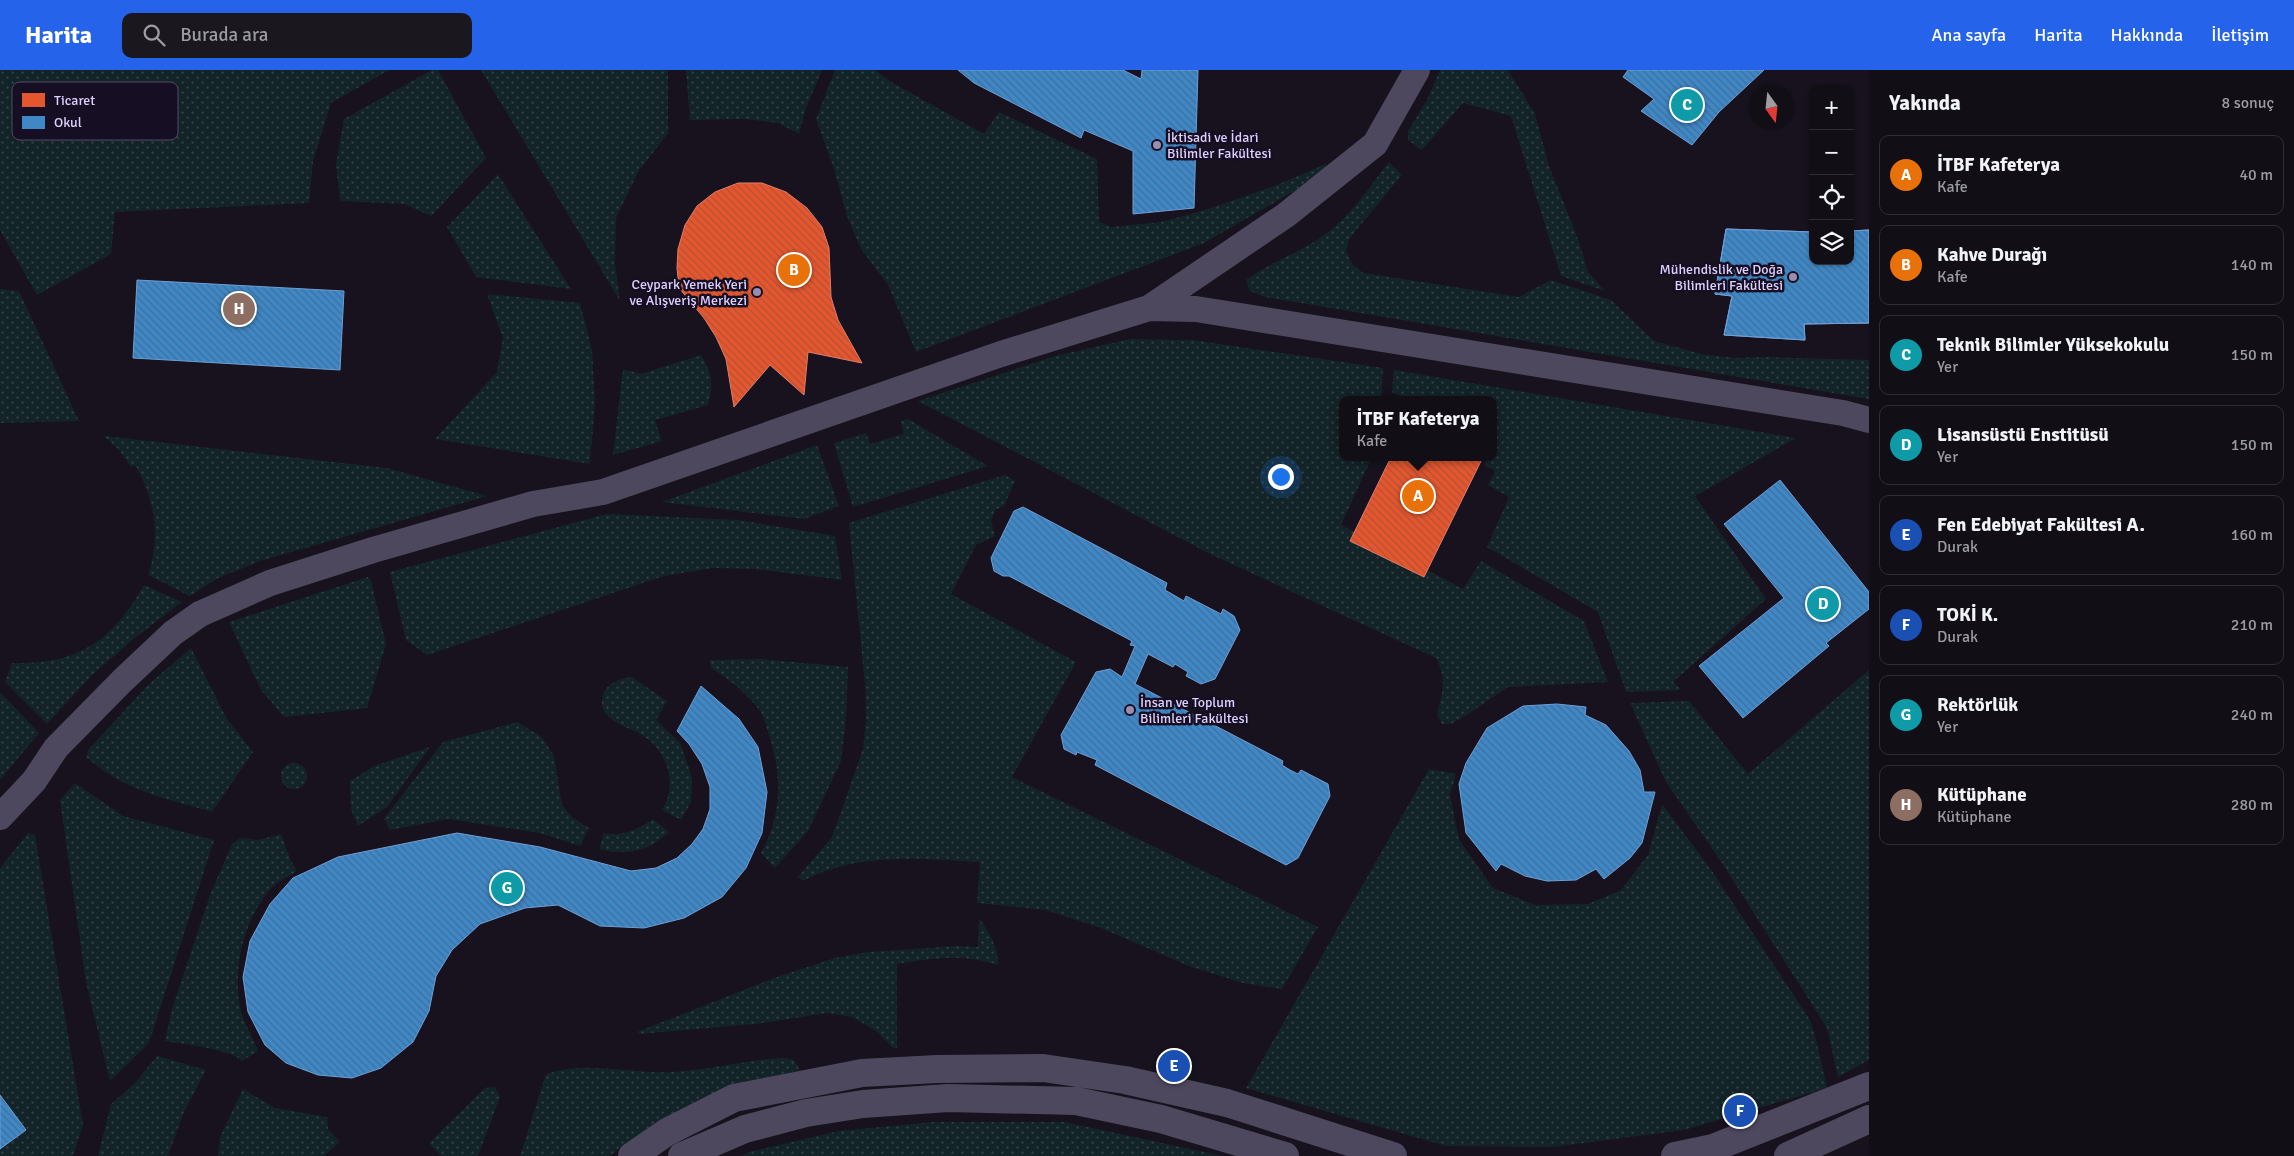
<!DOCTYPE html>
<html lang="tr">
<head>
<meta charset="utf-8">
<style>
	body { margin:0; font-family:Signika,sans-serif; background:#1a171f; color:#f1f3f6 }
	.controls { position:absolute; right:15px; top:15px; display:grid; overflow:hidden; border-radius:10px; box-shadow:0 1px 4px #0004 }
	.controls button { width:45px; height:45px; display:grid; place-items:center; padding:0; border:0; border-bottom:1px solid #302e35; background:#110e16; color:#f1f3f6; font:25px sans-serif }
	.compass { position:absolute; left:1749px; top:15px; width:45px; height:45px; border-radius:50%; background:#110e16; box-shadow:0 1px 4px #0004; rotate:165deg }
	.you { position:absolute; left:1280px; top:406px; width:18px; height:18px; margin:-12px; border:4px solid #fff; border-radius:50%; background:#1a73e8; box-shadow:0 0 0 8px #1a73e833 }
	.badge { display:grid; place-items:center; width:32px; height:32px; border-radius:50%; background:#2563eb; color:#fff; font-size:16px; font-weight:700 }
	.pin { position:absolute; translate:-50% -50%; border:2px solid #fff; box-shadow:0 1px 5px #0006 }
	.popup { position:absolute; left:1339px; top:326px; width:158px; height:65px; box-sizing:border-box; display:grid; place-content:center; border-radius:10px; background:#110e16; filter:drop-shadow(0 1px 4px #0005); font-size:16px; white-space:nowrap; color:#9c9ca1 }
	.popup b { font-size:19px; color:#f1f3f6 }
	.popup::after { content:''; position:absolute; left:50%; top:100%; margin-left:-10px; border:10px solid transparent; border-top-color:#110e16 }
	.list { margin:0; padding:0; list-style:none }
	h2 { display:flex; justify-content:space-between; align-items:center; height:65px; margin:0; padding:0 20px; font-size:21px }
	h2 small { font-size:16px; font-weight:400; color:#9c9ca1 }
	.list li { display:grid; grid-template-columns:32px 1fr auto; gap:15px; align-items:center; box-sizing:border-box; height:80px; margin:0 10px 10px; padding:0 10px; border:1px solid #302e35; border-radius:10px }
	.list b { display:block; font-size:19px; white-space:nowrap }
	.list p { margin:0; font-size:16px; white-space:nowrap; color:#9c9ca1 }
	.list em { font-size:16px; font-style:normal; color:#9c9ca1 }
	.icon { flex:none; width:28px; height:28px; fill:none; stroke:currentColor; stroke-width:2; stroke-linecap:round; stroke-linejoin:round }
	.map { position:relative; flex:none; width:1869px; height:1086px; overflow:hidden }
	header { display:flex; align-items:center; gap:30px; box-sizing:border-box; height:70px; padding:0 25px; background:#2563eb; color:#fff }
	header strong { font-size:24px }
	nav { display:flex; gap:28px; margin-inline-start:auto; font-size:18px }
	.search { width:350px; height:45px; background:#1a171f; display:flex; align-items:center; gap:12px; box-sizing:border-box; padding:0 18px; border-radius:10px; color:#9c9ca1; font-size:19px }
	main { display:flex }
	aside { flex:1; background:#110e16 }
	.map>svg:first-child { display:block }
	.grass { fill:url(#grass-dots) }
	.shops { fill:url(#shops-back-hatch); stroke:#e27c6c }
	.schools { fill:url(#schools-back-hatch); stroke:#6f9ed6 }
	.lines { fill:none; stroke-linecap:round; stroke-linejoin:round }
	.minor { stroke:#4d485e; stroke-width:26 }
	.tertiary { stroke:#4d485e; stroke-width:28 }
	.poi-dot { fill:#998eaf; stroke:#160e22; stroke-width:2 }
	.labels { text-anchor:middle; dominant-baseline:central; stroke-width:5; stroke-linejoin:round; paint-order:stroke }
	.poi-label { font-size:14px; fill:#dfd1fd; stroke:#160e22; text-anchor:start }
	.key { fill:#160e22; stroke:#524864; stroke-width:1 }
	.key-label { font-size:14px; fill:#dfd1fd }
</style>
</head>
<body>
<header>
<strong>Harita</strong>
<div class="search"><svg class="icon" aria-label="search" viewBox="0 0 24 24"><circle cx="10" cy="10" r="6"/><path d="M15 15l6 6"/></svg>Burada ara</div>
<nav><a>Ana sayfa</a><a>Harita</a><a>Hakkında</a><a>İletişim</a></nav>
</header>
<main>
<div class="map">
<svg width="1869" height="1086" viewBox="0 0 1869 1086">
	<defs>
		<pattern id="grass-dots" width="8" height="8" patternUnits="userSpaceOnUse" patternTransform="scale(1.25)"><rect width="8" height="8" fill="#132429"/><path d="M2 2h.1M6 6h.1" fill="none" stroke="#354349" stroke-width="1.8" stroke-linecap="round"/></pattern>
		<pattern id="shops-back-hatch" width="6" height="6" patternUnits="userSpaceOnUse" patternTransform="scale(1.25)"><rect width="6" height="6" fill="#e4572e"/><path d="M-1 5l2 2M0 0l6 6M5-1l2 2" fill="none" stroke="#b45037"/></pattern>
		<pattern id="schools-back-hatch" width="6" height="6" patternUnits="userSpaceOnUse" patternTransform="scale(1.25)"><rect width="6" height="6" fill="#3f88c5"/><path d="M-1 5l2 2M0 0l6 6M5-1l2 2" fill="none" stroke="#406e9b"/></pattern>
	</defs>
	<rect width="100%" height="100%" fill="#17121d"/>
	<path class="grass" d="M 0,0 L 389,0 L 331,33 L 313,91 L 309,133 L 115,142 L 111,184 L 37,225 L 0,160 Z
		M 432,0 L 438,0 L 486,88 L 431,146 L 404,134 L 340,131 L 336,94 L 344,49 Z
		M 481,0 L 668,0 L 668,63 L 638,102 L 616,148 L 615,194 L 620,231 Z
		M 686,0 L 822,0 L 806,38 L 799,64 L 778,53 L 745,49 L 690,50 Z
		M 835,0 L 875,0 L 891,12 L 984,64 L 999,42 L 1097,89 L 1099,152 L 1111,157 L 1161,152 L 1202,141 L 1272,117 L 1326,94 L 1329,101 L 1204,173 L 916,282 L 888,215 L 861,179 L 847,146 L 833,96 L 816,49 Z
		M 1440,0 L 1508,0 L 1535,44 L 1549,96 L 1577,166 L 1588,202 L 1605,221 L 1561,206 L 1511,46 L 1463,33 L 1422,80 L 1408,70 L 1408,61 L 1427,30 Z
		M 1389,92 L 1402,105 L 1349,169 L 1346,181 L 1352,194 L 1363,203 L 1519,227 L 1551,210 L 1611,230 L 1654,271 L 1701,284 L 1734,288 L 1765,287 L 1869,290 L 1869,329 L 1265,227 L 1250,221 L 1246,210 C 1270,192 1299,183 1323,166 C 1350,147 1369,118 1389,92 Z
		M 498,104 L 571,219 L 476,207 L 447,157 Z
		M 0,219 L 19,221 L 79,351 L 0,353 Z
		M 487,224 L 580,233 L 592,280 L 595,332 L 590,394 L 435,369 L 497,302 L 503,268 Z
		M 1130,269 L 1193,270 L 1383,298 L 1381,330 L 1343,330 L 1343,387 L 1372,387 L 1341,455 L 1463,519 L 1481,491 L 1584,551 L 1608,612 L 1508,617 L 1465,646 L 1451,654 L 1442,654 L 1437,644 C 1443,621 1447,610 1436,588 L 1212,485 L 918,331 L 1055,286 Z
		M 701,285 C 712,304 714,314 708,335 L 655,350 L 662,371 L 613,385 L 623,299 L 641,304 Z
		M 1394,300 L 1796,368 L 1695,426 L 1766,529 L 1673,612 L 1681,620 L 1626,622 L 1598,542 L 1487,477 L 1509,427 L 1488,415 L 1495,401 L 1484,395 L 1488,387 L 1493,387 L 1493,330 L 1409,330 L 1392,322 Z
		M 908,349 L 988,396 L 853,437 L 834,373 L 866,363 L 870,374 L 904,364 L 901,351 Z
		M 104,366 L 387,398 L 487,426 L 260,491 L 216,509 L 190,526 L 148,505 C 161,467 155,429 135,395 L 131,397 L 118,379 Z
		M 817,375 L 839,436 L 804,449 L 662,432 Z
		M 1005,405 L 1015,411 L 1004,436 L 995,440 L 991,451 L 995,466 L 976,475 L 951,524 L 1076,592 L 1012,707 L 1318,857 L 1282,919 L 1243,913 L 1189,896 L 1101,858 L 1046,840 L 977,833 L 980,792 C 921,789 857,782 803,811 L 798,807 L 832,767 L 863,679 L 866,650 L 865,615 L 849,453 Z
		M 607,444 L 738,450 L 835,466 L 842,510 L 756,499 L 713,498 L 664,506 L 427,585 L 406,570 L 390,502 Z
		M 368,507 L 371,511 L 386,574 L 367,638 L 284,647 L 261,620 L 229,552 Z
		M 144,515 L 182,532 L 136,567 L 92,605 L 47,654 L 5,612 L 12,593 C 78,595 112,571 144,515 Z
		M 191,578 L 227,649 L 253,682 L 212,742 C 164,728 125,721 86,687 L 89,679 L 149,614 Z
		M 759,589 L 848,597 L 846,648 L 841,691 L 808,761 L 775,798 L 761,783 C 783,743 782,704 768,662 C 766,655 764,646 760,641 C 747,623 730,610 711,598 L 710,590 Z
		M 1869,600 L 1869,990 L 1838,1007 L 1827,958 L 1720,790 L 1666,712 L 1630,633 L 1689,631 L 1748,704 Z
		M 632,607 L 667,631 L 656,650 L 680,673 L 692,707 L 691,732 L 681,750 L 662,740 C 677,717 669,684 646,668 C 635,659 620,657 609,647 C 605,644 603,639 602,634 C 601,616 616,609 632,607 Z
		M 0,622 L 39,663 L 0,710 Z
		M 517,652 L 542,667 L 554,686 L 562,735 L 572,747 L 589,758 L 580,776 L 540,763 L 449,749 L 390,760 L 384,749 L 443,672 Z
		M 430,677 L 387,737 L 358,756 L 351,739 L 350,711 L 374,696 Z
		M281 706a13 13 0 1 1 26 0a13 13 0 1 1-26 0Z
		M 1429,699 L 1456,704 L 1450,725 L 1459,770 L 1493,818 L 1535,835 L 1588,834 L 1621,820 L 1648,785 L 1662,734 L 1712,801 L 1810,950 L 1817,973 L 1827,1018 L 1684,1060 L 1553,1077 L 1446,1076 L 1246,1018 Z
		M 75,713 L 123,746 L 214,770 L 149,973 L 110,1011 L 86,912 L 60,730 Z
		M 653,749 L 669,762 C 648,782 626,786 599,779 L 604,763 C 623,767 637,760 653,749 Z
		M 28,763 L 35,765 L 83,1055 L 73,1086 L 0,1086 L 0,798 Z
		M 281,764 L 291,791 L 297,801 C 288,807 275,813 269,821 C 242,853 232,902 241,942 C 245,955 253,968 258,981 L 242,991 C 231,979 182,974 165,971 L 172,939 L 210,825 L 232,774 L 240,768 L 258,770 Z
		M 979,848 C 989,862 998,876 998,895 C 964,884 932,888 897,894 L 897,978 L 893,978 L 876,961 L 852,947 L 828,943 L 755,954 L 639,964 L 637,962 L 777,907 L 835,888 L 868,882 L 958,876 L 978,877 Z
		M 157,986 L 206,1000 L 184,1042 L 168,1086 L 98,1086 L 111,1034 L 135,1013 Z
		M 783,988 L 794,990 L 800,1000 L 744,1014 L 702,1028 L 653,1055 L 609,1086 L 520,1086 L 546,1004 C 589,990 628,1004 672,1002 C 710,1000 745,990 783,988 Z
		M 495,1017 L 500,1027 L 478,1086 L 441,1086 L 429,1073 L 485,1018 Z
		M 243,1019 L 275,1038 L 327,1047 L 328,1059 L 340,1072 L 324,1086 L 218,1086 L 220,1067 Z
		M 933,1052 L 1064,1052 L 1223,1086 L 741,1086 L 749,1082 L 839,1061 Z"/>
	<path class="shops" d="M 738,113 L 762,113 L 786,122 L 807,138 L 822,157 L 829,178 L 831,227 L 838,250 L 862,293 L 808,282 L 804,325 L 770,295 L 734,337 L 726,289 L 716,267 L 704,248 L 679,218 L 677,198 L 678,179 L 685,155 L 697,136 L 715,122 Z
		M 1391,387 L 1478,387 L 1482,389 L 1424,507 L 1350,471 Z"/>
	<path class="schools" d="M 958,0 L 1123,0 L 1141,9 L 1142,0 L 1198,0 L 1194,138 L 1133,144 L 1133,81 L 1084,60 L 1081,68 L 974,13 Z
		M 1628,0 L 1764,0 L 1719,42 L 1692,75 L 1641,41 L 1654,29 L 1623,7 Z
		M 1726,159 L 1813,162 L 1813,191 L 1850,191 L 1850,161 L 1869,160 L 1869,253 L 1804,254 L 1805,270 L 1724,265 L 1732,226 L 1715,224 Z
		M 1726,159 L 1813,162 L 1813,191 L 1850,191 L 1850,161 L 1869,160 L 1869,253 L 1804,254 L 1805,270 L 1724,265 L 1732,226 L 1715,224 Z
		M 137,210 L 344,221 L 340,300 L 133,288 Z
		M 1780,410 L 1869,522 L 1869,539 L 1826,573 L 1829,576 L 1743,648 L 1699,596 L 1784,528 L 1724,454 Z
		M 1023,437 L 1167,513 L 1165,520 L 1184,531 L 1186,526 L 1221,544 L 1223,539 L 1234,546 L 1240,560 L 1215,609 L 1201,614 L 1186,606 L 1188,602 L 1175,594 L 1173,597 L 1148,584 L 1135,614 L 1283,691 L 1282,695 L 1290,700 L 1298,704 L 1301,700 L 1328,714 L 1330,726 L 1298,788 L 1286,795 L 1095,695 L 1097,690 L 1077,682 L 1076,685 L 1064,679 L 1061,665 L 1096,602 L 1110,599 L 1122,607 L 1135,576 L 1130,575 L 1132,571 L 1009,506 L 1003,506 L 994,501 L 991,488 L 1014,441 Z
		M 701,616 L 739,649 L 758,677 L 767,722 L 762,763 L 746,798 L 722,827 L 684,848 L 644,858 L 600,856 L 558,835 L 525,838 L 480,854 L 452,880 L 436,906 L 429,941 L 413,972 L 381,998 L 352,1008 L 318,1005 L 286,993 L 265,975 L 248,942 L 243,907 L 250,871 L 270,834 L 293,808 L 338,787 L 457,763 L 540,777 L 631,801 L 656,798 L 677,788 L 692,774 L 703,759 L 710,739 L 710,717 L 702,694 L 689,674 L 677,661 Z
		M 1557,634 L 1586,637 L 1585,645 L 1606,655 L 1629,681 L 1640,700 L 1644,722 L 1655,722 L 1642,773 L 1630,788 L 1604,809 L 1596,799 L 1576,810 L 1547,811 L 1525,806 L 1501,794 L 1496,801 L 1466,763 L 1459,714 L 1466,693 L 1487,658 L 1523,636 Z
		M 0,1025 L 26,1060 L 0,1079 Z"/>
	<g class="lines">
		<path class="minor" d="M 1149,238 L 1196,239 L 1843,343 L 1869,350
			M 0,747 L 34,711 L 56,678 L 122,611 L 173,563 L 200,544 L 270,513 L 373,480 L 533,434 L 603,422 L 1001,284 L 1149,238 L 1286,145 L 1375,74 L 1417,0"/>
		<path class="tertiary" d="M 632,1086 L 667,1062 L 734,1028 L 862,1003 L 937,999 L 1043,998 L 1125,1010 L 1227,1033 L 1393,1086
			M 682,1086 L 745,1059 L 806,1043 L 863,1034 L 948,1028 L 1076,1031 L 1161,1049 L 1285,1086
			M 1675,1086 L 1713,1078 L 1869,1016
			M 1788,1086 L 1869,1049"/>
	</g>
	<g class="poi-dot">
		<circle cx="1157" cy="75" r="5"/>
		<circle cx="1793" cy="207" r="5"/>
		<circle cx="757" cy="222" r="5"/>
		<circle cx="1130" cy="640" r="5"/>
	</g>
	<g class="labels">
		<g class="poi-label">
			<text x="1167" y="67">İktisadi ve İdari<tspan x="1167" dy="16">Bilimler Fakültesi</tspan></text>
			<text x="1783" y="199" text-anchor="end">Mühendislik ve Doğa<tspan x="1783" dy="16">Bilimleri Fakültesi</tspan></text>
			<text x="747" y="214" text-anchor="end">Ceypark Yemek Yeri<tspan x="747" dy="16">ve Alışveriş Merkezi</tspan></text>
			<text x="1140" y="632">İnsan ve Toplum<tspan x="1140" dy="16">Bilimleri Fakültesi</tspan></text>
		</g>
	</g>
	<rect x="12" y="12" width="166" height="58" rx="8" class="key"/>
	<rect x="22" y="23" width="23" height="14" fill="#e4572e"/>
	<rect x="22" y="46" width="23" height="13" fill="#3f88c5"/>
	<g class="key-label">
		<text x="54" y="35">Ticaret</text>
		<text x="54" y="57">Okul</text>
	</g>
</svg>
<div class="controls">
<button>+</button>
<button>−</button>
<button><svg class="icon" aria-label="locate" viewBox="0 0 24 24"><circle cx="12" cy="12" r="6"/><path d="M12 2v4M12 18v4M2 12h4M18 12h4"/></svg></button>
<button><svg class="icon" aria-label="layers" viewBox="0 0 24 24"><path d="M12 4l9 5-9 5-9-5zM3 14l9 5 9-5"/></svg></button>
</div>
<svg class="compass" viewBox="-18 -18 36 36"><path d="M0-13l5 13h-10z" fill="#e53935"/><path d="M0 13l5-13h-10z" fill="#9c9ca1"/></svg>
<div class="you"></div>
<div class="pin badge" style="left:1418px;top:426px;background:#e8710a">A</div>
<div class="popup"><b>İTBF Kafeterya</b>Kafe</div>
<div class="pin badge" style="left:794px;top:200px;background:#e8710a">B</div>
<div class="pin badge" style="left:1687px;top:35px;background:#0f9aa8">C</div>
<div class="pin badge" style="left:1823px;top:534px;background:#0f9aa8">D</div>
<div class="pin badge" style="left:1174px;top:996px;background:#1a4fb4">E</div>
<div class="pin badge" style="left:1740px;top:1041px;background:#1a4fb4">F</div>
<div class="pin badge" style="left:507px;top:818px;background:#0f9aa8">G</div>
<div class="pin badge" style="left:239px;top:239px;background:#8d6e63">H</div>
</div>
<aside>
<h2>Yakında<small>8 sonuç</small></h2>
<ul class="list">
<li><span class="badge" style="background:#e8710a">A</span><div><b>İTBF Kafeterya</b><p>Kafe</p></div><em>40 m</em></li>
<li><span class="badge" style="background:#e8710a">B</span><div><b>Kahve Durağı</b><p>Kafe</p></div><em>140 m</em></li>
<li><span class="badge" style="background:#0f9aa8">C</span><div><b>Teknik Bilimler Yüksekokulu</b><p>Yer</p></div><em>150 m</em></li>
<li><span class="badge" style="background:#0f9aa8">D</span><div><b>Lisansüstü Enstitüsü</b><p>Yer</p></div><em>150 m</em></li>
<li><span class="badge" style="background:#1a4fb4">E</span><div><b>Fen Edebiyat Fakültesi A.</b><p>Durak</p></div><em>160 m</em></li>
<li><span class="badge" style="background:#1a4fb4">F</span><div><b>TOKİ K.</b><p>Durak</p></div><em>210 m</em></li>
<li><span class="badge" style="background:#0f9aa8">G</span><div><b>Rektörlük</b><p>Yer</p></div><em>240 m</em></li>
<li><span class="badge" style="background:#8d6e63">H</span><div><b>Kütüphane</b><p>Kütüphane</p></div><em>280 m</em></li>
</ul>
</aside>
</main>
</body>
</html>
